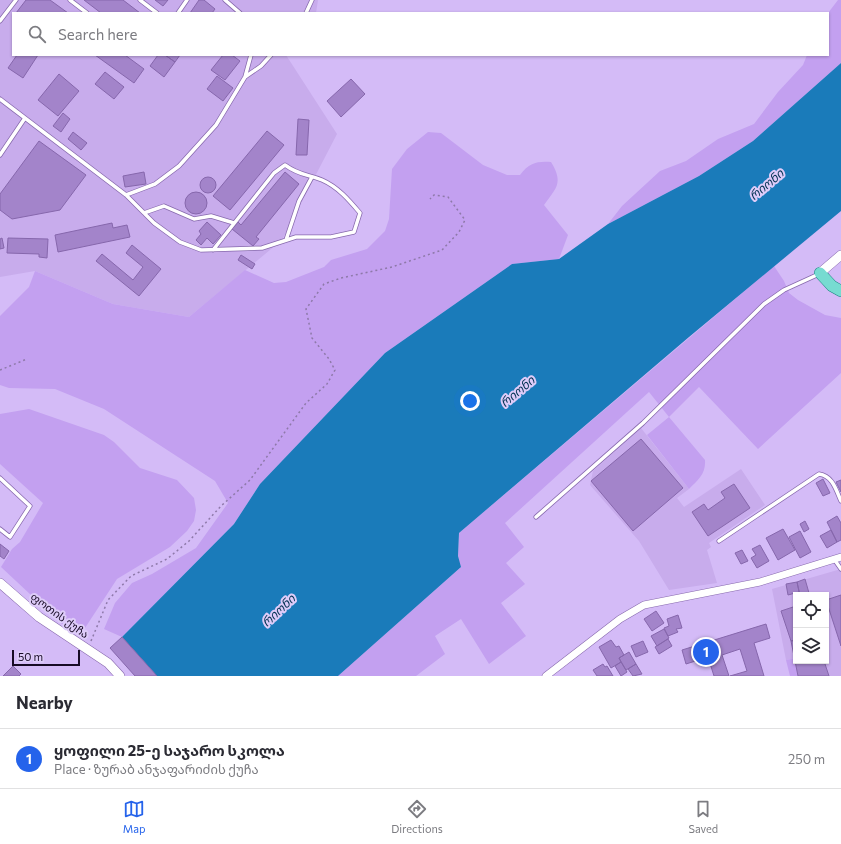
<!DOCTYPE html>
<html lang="en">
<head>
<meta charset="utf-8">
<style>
	body { margin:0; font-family:Commissioner,"Noto Sans Georgian",sans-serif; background:#f2f2f3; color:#2b2b33 }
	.controls { position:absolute; right:12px; bottom:12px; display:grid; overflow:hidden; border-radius:0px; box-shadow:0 1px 3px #0004 }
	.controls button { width:36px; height:36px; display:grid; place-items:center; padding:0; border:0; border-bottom:1px solid #e1e1e2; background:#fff; color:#2b2b33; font:20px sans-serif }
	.scale { position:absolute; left:12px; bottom:10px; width:68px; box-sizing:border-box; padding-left:4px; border:2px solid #170a25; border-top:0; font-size:11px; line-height:14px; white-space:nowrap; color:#170a25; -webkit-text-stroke:3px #deccf9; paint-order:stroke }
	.you { position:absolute; left:470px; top:401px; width:14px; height:14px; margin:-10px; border:3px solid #fff; border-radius:50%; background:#1a73e8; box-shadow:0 0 0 6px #1a73e833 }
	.badge { display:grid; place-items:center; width:26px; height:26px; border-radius:50%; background:#2563eb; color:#fff; font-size:13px; font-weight:700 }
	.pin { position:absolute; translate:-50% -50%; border:2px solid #fff; box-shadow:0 1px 4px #0006 }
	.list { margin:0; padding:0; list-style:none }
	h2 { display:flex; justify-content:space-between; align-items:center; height:52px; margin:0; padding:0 16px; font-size:17px }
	h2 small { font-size:13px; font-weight:400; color:#7c7c81 }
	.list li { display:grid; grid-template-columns:26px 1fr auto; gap:12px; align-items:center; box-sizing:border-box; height:60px; padding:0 16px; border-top:1px solid #e1e1e2 }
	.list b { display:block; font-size:15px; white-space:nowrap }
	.list p { margin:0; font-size:13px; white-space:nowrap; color:#7c7c81 }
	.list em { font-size:13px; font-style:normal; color:#7c7c81 }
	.icon { flex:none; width:22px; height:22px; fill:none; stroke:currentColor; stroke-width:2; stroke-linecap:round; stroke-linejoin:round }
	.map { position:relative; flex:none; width:841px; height:676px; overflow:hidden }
	.search { position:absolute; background:#fff; box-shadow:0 1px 3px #0004; left:12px; right:12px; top:12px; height:44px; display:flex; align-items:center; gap:10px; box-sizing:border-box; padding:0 14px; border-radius:0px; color:#7c7c81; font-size:15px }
	.sheet { height:112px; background:#fff }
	nav { display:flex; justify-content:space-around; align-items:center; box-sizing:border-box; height:56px; border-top:1px solid #e1e1e2; background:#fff; font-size:11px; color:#7c7c81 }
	nav a { display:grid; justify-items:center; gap:2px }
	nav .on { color:#2563eb }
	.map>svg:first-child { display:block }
	.built { fill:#c8acec }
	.green { fill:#c3a0f0 }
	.water { fill:#1a7bba }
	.building { fill:#a384ca; stroke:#8667ac }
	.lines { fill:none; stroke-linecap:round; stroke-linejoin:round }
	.service-casing { stroke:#8769ad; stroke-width:5 }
	.minor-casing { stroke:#8769ad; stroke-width:8 }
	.tertiary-casing { stroke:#8769ad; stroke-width:10 }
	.primary-casing { stroke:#1b8281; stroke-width:12 }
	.path { stroke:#8e79a9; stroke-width:1.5; stroke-dasharray:2 3; stroke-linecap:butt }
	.service { stroke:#fff; stroke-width:3.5 }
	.minor { stroke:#fff; stroke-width:7 }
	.tertiary { stroke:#fff; stroke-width:9 }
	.primary { stroke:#77dbd1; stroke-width:11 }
	.labels { text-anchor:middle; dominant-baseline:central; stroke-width:4; stroke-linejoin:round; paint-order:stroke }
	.street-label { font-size:11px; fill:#170a25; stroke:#deccf9 }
	.water-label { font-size:12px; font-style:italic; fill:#003151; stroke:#deccf9 }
</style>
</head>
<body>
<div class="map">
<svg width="841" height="676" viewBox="0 0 841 676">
	<rect width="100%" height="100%" fill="#d4bbf7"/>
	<path class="built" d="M 0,0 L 318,0 L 316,13 L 13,13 L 13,55 L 286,55 L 337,134 L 282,240 L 189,317 L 113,304 L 35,271 L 0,277 Z
		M 641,428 L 689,489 L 677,498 L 684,507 L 741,469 L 765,505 L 709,543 L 711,547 L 707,550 L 717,583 L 669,590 L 639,541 L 590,485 L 593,471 Z
		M 841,569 L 841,676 L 801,676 L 798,661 L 826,661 L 826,595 L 796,595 L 796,658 L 786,660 L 772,589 Z"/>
	<path class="green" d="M 838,0 L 841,0 L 841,63 L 753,141 L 699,176 L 608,224 L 622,206 L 660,171 L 686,161 L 718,139 L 754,124 L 778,92 L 803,65 L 807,55 L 828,55 L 828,13 Z
		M 428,132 L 441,133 L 483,165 L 507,175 L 520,175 C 529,163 537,161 551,162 C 564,183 556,188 544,205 L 568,235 L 559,259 L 512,264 L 385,353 L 260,484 L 234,524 L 122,637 L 104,629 L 115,603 L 132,583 L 152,574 L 196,548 L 228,503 L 215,481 L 104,409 L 55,389 L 9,388 L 0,385 L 0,316 L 29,287 L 35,271 L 113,304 L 189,317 L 245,270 L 274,283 L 286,282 L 324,267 L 331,260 L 367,249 L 385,231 L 389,219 L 392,169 L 407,149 Z
		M 774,266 L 784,281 L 789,293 L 798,300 L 825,315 L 841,318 L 841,373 L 758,449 L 699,387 L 669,417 L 705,460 C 706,474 698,480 689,489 L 647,435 L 669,417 L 649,392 L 505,523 L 524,547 L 506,563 L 525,584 L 501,603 L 526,636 L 489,664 L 461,619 L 435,636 L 445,654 L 416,676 L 338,676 L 460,568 L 458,556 L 459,533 Z
		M 29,409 L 104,435 L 114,442 L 140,468 L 177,480 L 194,498 L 196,510 L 194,521 L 187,531 L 170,547 L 117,579 L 85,628 L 62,624 L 1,567 L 12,549 L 20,542 L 43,503 L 0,464 L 0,414 Z
		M 796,658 L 801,676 L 790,676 L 786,660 Z"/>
	<path class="water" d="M 841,63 L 841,211 L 689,337 L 459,533 L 458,556 L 461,567 L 338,676 L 157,676 L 122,637 L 234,524 L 260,484 L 385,353 L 512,264 L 559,259 L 608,224 L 699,176 L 753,141 Z"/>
	<path class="building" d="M 26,0 L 50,0 L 68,13 L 16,13 Z
		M 84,0 L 123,0 L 140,13 L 101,13 Z
		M 155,0 L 168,0 L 163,6 Z
		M 199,0 L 204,0 L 215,9 L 212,13 L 190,13 Z
		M 17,55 L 38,55 L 23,78 L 8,68 Z
		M 95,55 L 125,55 L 144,69 L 134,83 Z
		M 158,55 L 165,55 L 175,62 L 164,77 L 150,66 Z
		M 165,55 L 180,55 L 175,62 Z
		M 223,55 L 232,55 L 240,61 L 225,80 L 211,70 Z
		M 105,72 L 124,87 L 114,99 L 95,84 Z
		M 59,74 L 79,91 L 58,116 L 38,100 Z
		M 217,76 L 233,88 L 223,101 L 207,89 Z
		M 351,79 L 365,94 L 341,117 L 327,101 Z
		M 63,113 L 70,119 L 61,132 L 53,126 Z
		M 298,119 L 309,120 L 307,155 L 296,155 Z
		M 267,131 L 284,145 L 230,210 L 213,196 Z
		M 73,132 L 87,143 L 81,150 L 68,139 Z
		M 39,141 L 86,175 L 60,210 L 12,219 L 0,210 L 0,194 Z
		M 144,172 L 146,184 L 125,187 L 123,176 Z
		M 285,172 L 299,184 L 256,237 L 259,239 L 253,246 L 232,229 L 238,222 L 241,225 Z
		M200 185a8 8 0 1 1 16 0a8 8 0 1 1-16 0Z
		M185 203a11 11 0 1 1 22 0a11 11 0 1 1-22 0Z
		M 207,222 L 221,235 L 213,244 L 207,238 L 201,245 L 196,240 L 201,234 L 199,231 Z
		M 112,223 L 113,228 L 127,225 L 130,237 L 58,252 L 55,235 Z
		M 2,238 L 4,248 L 0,249 L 0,239 Z
		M 8,238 L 48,239 L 47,258 L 39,257 L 39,254 L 7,253 Z
		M 132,245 L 161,269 L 139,296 L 96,261 L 102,254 L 133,280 L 143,267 L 126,253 Z
		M 241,255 L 255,264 L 252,269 L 238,260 Z
		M 641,439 L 683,488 L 633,531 L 591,481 Z
		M 823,479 L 830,493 L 823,496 L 816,483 Z
		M 841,480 L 841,492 L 836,482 Z
		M 734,484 L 750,508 L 708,536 L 692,512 L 704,504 L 708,510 L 725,498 L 721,492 Z
		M 837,516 L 841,523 L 841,540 L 837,542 L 827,522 Z
		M 805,521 L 809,529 L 804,532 L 800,524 Z
		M 783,529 L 795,550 L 778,560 L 766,538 Z
		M 831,530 L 837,542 L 827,548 L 820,536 Z
		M 800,531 L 811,552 L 800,558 L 789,537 Z
		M 0,544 L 9,551 L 4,559 L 0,556 Z
		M 760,545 L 769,561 L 757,568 L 751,558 L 756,555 L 752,549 Z
		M 742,550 L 748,561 L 741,564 L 735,553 Z
		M 805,579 L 809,593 L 800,595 L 797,582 Z
		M 797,582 L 799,592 L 788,595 L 786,584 Z
		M 841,595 L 841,646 L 826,600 Z
		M 796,606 L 796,640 L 791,641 L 781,611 Z
		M 656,611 L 664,623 L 652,631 L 644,619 Z
		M 678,615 L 682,628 L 676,629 L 678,632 L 668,636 L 664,628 L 669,626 L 667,619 Z
		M 766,624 L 770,638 L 754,643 L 764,676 L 730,676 L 747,671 L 740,649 L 722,655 L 729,676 L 714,676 L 708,657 L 686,664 L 682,650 Z
		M 664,629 L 669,638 L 657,646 L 651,636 Z
		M 122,637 L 157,676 L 135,676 L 110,648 Z
		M 668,639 L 672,646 L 659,654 L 655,647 Z
		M 611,640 L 616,647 L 619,646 L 624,655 L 619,658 L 621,662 L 611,668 L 599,647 Z
		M 796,640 L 796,661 L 824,661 L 829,676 L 798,676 L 791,641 Z
		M 643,641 L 648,652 L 636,657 L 631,646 Z
		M 629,652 L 636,664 L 626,670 L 619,658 Z
		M 621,662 L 627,672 L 621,676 L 615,666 Z
		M 603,664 L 605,667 L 607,666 L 613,676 L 597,676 L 593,670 Z
		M 636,664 L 642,674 L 633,676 L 628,669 Z
		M 13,666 L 21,674 L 19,676 L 3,676 Z"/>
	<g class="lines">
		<defs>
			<path id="service" d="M 70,0 L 87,13
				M 140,0 L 157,13
				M 225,0 L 240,13
				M 178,13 L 187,0
				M 306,13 L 312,0
				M 0,21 L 16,0
				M 245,77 L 261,66 L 271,55
				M 0,99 L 126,195 L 154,223 L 180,242 L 201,250 L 262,248 L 296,237 L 331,237 L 354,232 L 360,213 C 349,200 338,187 322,180 C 308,174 300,176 285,165 L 274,173 L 213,250
				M 0,155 L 25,118
				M 126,195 L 155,184 L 179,166 L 216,125 L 245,77 L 251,55
				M 144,213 L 164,206 L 194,219 L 211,216 L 234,223
				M 286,240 L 299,201 L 312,177
				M 0,478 L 30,506 L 10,537 L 0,529
				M 536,517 L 643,423 L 764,304 L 784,290 L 819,274
				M 719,541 L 819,474 C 833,476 836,490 841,501
				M 834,559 L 841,569"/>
			<path id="minor" d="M 546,676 L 620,619 L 644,605 L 760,582 L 841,557"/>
			<path id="tertiary" d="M 820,273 L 841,255
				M 0,583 L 39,617 L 108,663 L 120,676"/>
			<path id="primary" d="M 820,273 L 832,286 L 841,291"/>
		</defs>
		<use href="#service" class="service-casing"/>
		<use href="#minor" class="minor-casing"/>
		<use href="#tertiary" class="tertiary-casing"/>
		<use href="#primary" class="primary-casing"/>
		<path class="path" d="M 0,370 L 27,359
			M 91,641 L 108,600 L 131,576 L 167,559 L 189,541 L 221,506 L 250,480 L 306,403 L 327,384 L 335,370 L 329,359 L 312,338 L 306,309 L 324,284 L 341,278 L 392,267 L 442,250 L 459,232 L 465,220 L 448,197 L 434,195 L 430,199"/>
		<use href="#service" class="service"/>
		<use href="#minor" class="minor"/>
		<use href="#tertiary" class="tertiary"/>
		<use href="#primary" class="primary"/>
	</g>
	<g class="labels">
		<g class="street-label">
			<text transform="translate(60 615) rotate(36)">ფოთის ქუჩა</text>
		</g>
		<g class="water-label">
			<text transform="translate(766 184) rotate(-40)">რიონი</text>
			<text transform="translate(517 391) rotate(-40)">რიონი</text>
			<text transform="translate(278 610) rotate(-43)">რიონი</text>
		</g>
	</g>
</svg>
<div class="controls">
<button><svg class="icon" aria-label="locate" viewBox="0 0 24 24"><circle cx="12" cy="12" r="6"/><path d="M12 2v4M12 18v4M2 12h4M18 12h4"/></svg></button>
<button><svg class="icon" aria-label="layers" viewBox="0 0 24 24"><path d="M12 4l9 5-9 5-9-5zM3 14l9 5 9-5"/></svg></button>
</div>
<div class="scale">50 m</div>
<div class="you"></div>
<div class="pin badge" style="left:706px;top:652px">1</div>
<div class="search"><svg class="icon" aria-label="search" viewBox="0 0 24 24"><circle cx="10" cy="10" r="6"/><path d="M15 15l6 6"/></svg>Search here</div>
</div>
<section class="sheet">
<h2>Nearby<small></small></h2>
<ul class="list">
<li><span class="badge">1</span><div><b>ყოფილი 25-ე საჯარო სკოლა</b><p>Place · ზურაბ ანჯაფარიძის ქუჩა</p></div><em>250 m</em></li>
</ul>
</section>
<nav>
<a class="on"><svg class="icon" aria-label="map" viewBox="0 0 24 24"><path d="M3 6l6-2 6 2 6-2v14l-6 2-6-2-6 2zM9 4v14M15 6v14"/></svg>Map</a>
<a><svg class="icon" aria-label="directions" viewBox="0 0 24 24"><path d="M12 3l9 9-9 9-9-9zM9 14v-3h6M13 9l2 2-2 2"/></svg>Directions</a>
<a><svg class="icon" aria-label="saved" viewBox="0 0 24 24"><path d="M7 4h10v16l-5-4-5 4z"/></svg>Saved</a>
</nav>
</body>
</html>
